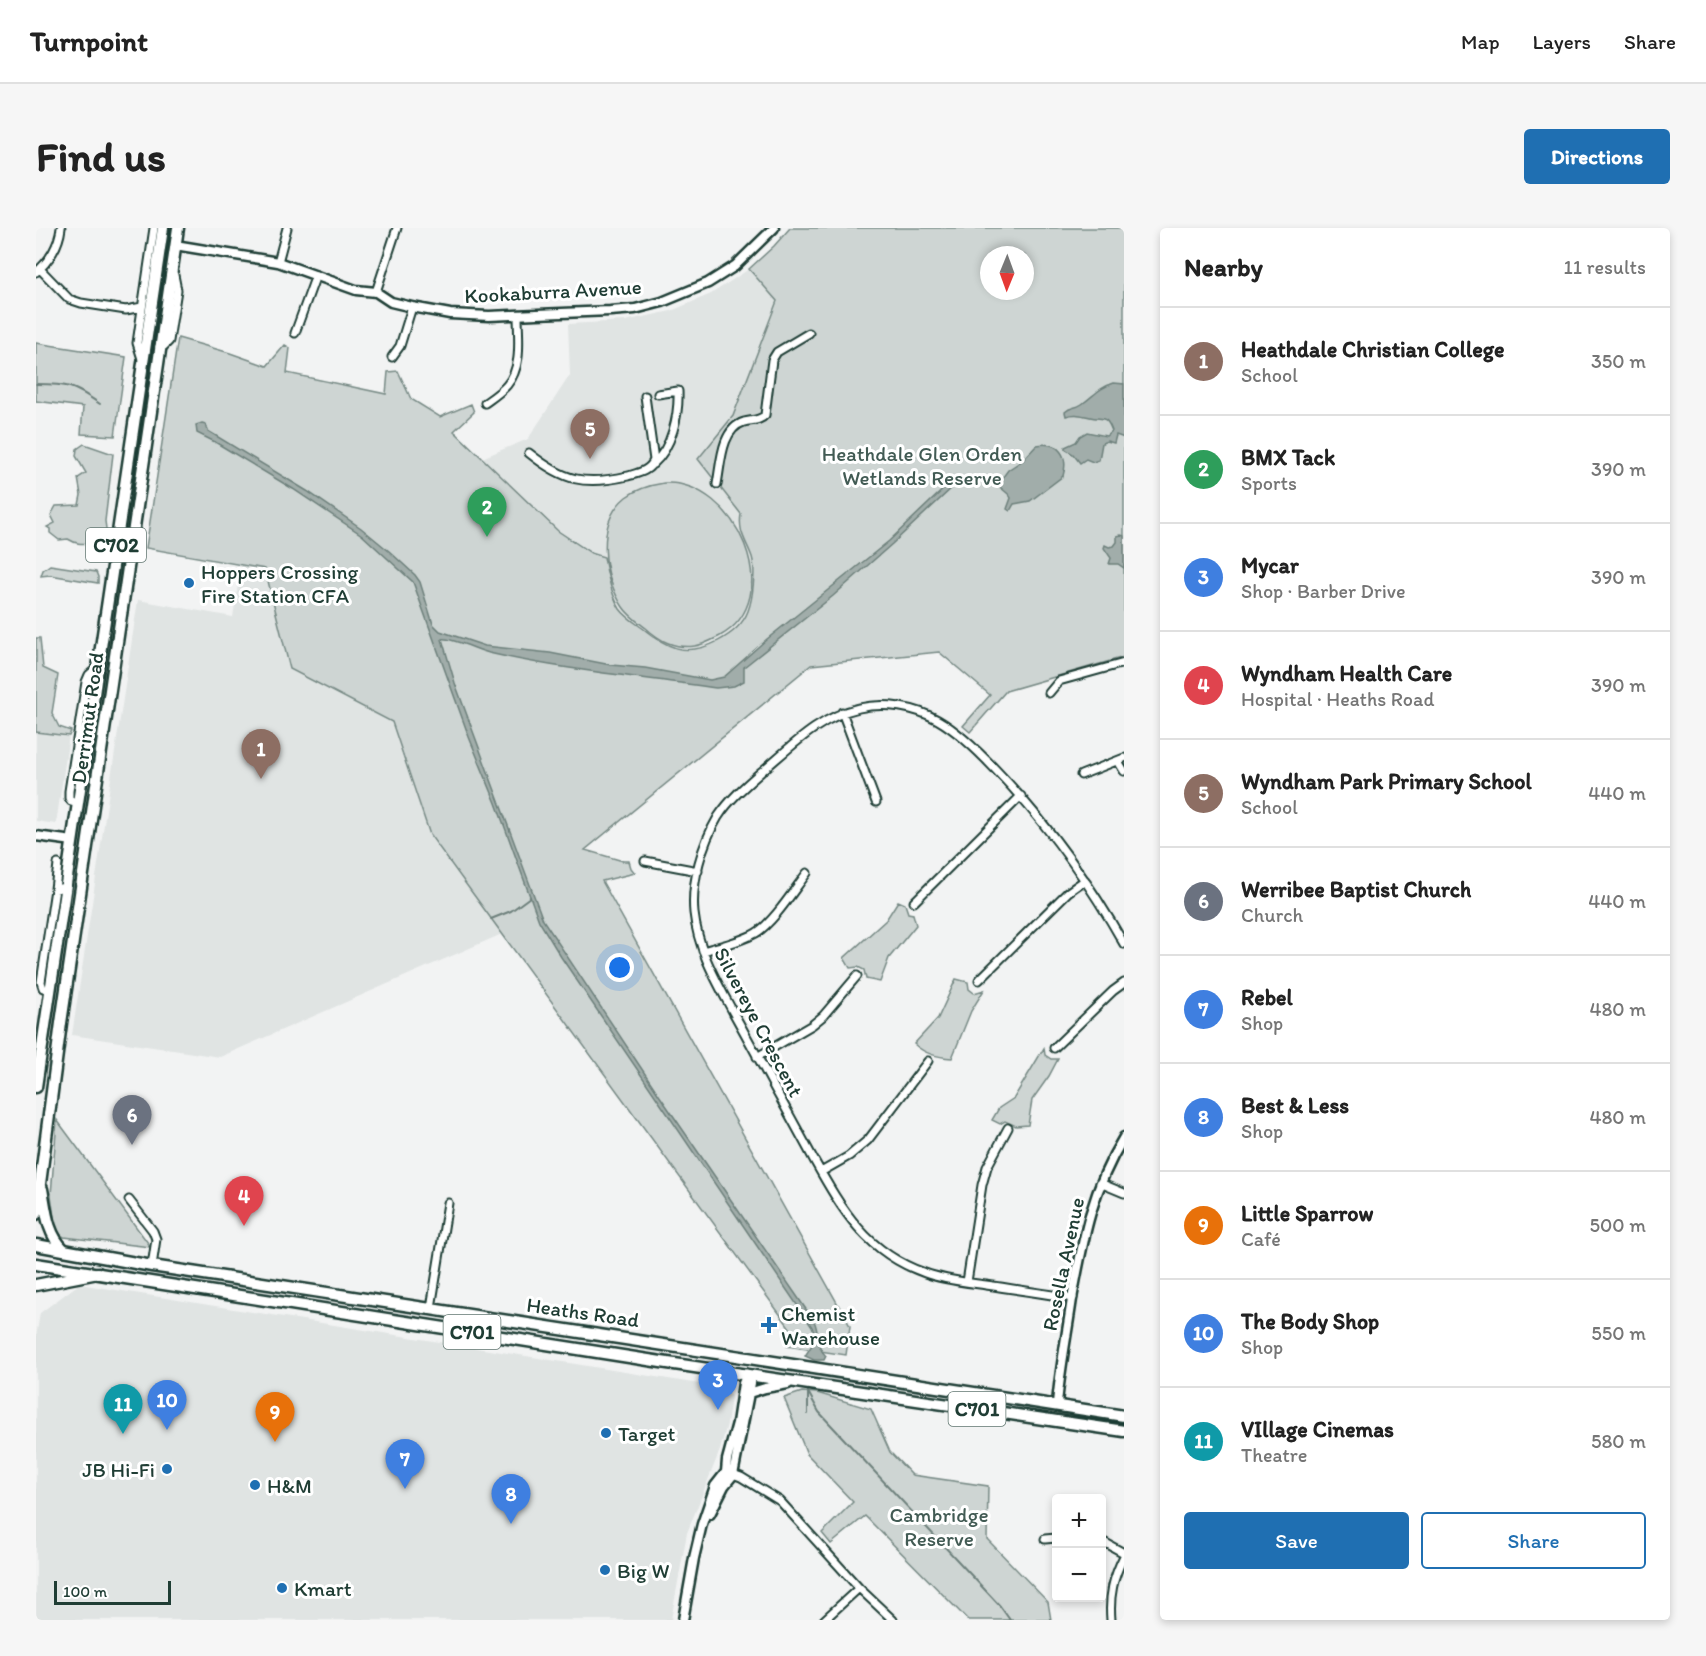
<!DOCTYPE html>
<html lang="en">
<head>
<meta charset="utf-8">
<style>
	body { margin:0; font-family:Itim,sans-serif; background:#f6f6f6; color:#222 }
	.controls { position:absolute; right:18px; bottom:18px; display:grid; overflow:hidden; border-radius:6px; box-shadow:0 3px 9px #0003 }
	.controls button { width:54px; height:54px; display:grid; place-items:center; padding:0; border:0; border-bottom:2px solid #e0e0e0; background:#fff; color:#222; font:30px sans-serif }
	.compass { position:absolute; left:944px; top:18px; width:54px; height:54px; border-radius:50%; background:#fff; box-shadow:0 3px 9px #0003; rotate:181deg }
	.scale { position:absolute; left:18px; bottom:15px; width:117px; box-sizing:border-box; padding-left:6px; border:3px solid #1f3d34; border-top:0; font-size:16px; line-height:21px; white-space:nowrap; color:#1f3d34; -webkit-text-stroke:4px #fff; paint-order:stroke }
	.you { position:absolute; left:584px; top:740px; width:21px; height:21px; margin:-15px; border:4px solid #fff; border-radius:50%; background:#1a73e8; box-shadow:0 0 0 9px #1a73e833 }
	.badge { display:grid; place-items:center; width:39px; height:39px; border-radius:50%; background:#1f6fb2; color:#fff; font-size:20px; font-weight:700 }
	.pin { position:absolute; translate:-50% -50px; filter:drop-shadow(0 2px 3px #0008) }
	.pin::after { content:''; position:absolute; top:32px; width:21px; height:18px; background:inherit; clip-path:polygon(0 0,100% 0,50% 100%) }
	.list { margin:0; padding:0; list-style:none }
	h2 { display:flex; justify-content:space-between; align-items:center; height:78px; margin:0; padding:0 24px; font-size:26px }
	h2 small { font-size:20px; font-weight:400; color:#767676 }
	.list li { display:grid; grid-template-columns:39px 1fr auto; gap:18px; align-items:center; box-sizing:border-box; height:108px; padding:0 24px; border-top:2px solid #e0e0e0 }
	.list b { display:block; font-size:22px; white-space:nowrap }
	.list p { margin:0; font-size:20px; white-space:nowrap; color:#767676 }
	.list em { font-size:20px; font-style:normal; color:#767676 }
	.actions { display:flex; gap:12px; padding:18px 24px }
	.actions a { flex:1; padding:14px 0; border:2px solid #1f6fb2; border-radius:6px; text-align:center; font-size:21px; color:#1f6fb2 }
	.actions .main { background:#1f6fb2; color:#fff }
	.map { position:relative; flex:none; width:1088px; height:1392px; overflow:hidden; border-radius:6px }
	header { display:flex; align-items:center; gap:36px; box-sizing:border-box; height:84px; padding:0 30px; background:#fff; border-bottom:2px solid #e0e0e0 }
	header strong { font-size:28px }
	nav { display:flex; gap:33px; margin-inline-start:auto; font-size:21px }
	.intro { display:flex; align-items:center; justify-content:space-between; box-sizing:border-box; height:144px; padding:0 36px }
	h1 { margin:0; font-size:42px }
	.button { padding:15px 27px; border-radius:6px; background:#1f6fb2; color:#fff; font-size:21px; font-weight:700 }
	main { display:flex; gap:36px; padding:0 36px }
	aside { flex:1; background:#fff; border-radius:6px; box-shadow:0 3px 9px #0003 }
	.map>svg:first-child { display:block }
	.built { fill:#e0e4e3 }
	.green { fill:#ced5d3; stroke:#768984; stroke-width:1.5; fill-rule:evenodd }
	.water { fill:#a1adaa; stroke:#6d807b; stroke-width:1.5 }
	.lines { fill:none; stroke-linecap:round; stroke-linejoin:round }
	.stream { stroke:#6d807b; stroke-width:2 }
	.minor-casing { stroke:#1f3d34; stroke-width:11 }
	.tertiary-casing { stroke:#1f3d34; stroke-width:13 }
	.primary-casing { stroke:#1f3d34; stroke-width:15 }
	.trunk-casing { stroke:#1f3d34; stroke-width:15 }
	.minor { stroke:#fff; stroke-width:7 }
	.tertiary { stroke:#fff; stroke-width:8 }
	.primary { stroke:#fff; stroke-width:10 }
	.trunk { stroke:#fff; stroke-width:10 }
	.poi-dot { fill:#1f6fb2; stroke:#fff; stroke-width:2 }
	.labels { text-anchor:middle; dominant-baseline:central; stroke-width:6; stroke-linejoin:round; paint-order:stroke }
	.shield { fill:#fff; stroke:#627771; stroke-width:1.5 }
	.shield-label { font-size:20px; font-weight:bold; fill:#1f3d34 }
	.street-label { font-size:21px; fill:#1f3d34; stroke:#fff }
	.park-label { font-size:21px; fill:#425b54; stroke:#fff }
	.poi-label { font-size:21px; fill:#1f3d34; stroke:#fff; text-anchor:start }
</style>
</head>
<body>
<header>
<strong>Turnpoint</strong>
<nav><a>Map</a><a>Layers</a><a>Share</a></nav>
</header>
<div class="intro"><h1>Find us</h1><a class="button">Directions</a></div>
<main>
<div class="map">
<svg width="1088" height="1392" viewBox="0 0 1088 1392">
	<rect width="100%" height="100%" fill="#f2f3f3"/>
	<filter id="ink" filterUnits="userSpaceOnUse"><feTurbulence type="fractalNoise" baseFrequency=".0167" numOctaves="2"/><feDisplacementMap in="SourceGraphic" scale="12" xChannelSelector="R" yChannelSelector="G"/><feConvolveMatrix kernelMatrix="1 2 1 2 8 2 1 2 1" color-interpolation-filters="sRGB"/></filter>
	<g filter="url(#ink)">
		<path class="built" d="M 713,41 L 741,73 L 697,188 L 662,231 L 705,286 L 703,298 L 717,331 L 717,360 L 712,382 L 704,398 L 687,410 L 662,420 L 642,420 L 624,414 L 585,383 L 574,357 L 568,329 L 555,325 L 522,303 L 446,230 L 492,211 L 534,147 L 532,96 L 589,93 L 635,83 L 675,66 Z
			M 205,337 L 229,341 L 254,441 L 356,494 L 394,607 L 466,706 L 184,829 L 36,807 L 102,372 L 197,389 Z
			M 0,503 L 33,508 L 20,596 L 0,593 Z
			M 43,1056 L 688,1160 L 695,1168 L 691,1196 L 684,1222 L 651,1305 L 635,1392 L 0,1392 L 0,1109 L 4,1085 Z"/>
		<path class="green" d="M 754,0 L 1088,0 L 1088,429 L 970,463 L 934,504 L 927,498 L 954,467 L 903,424 L 775,437 L 549,622 L 587,633 L 593,633 L 595,640 L 599,645 L 566,653 L 814,1098 L 810,1127 L 751,1118 L 754,1100 L 394,607 L 356,494 L 254,441 L 229,341 L 110,320 L 142,110 L 194,125 L 231,138 L 249,117 L 254,120 L 251,145 L 350,166 L 352,144 L 362,143 L 375,171 L 404,189 L 435,176 L 438,184 L 418,203 L 522,303 L 555,325 L 568,329 C 571,346 575,366 584,381 C 589,388 598,394 605,399 C 616,407 626,416 640,420 C 665,427 703,407 712,383 C 717,370 720,342 716,329 C 710,312 702,305 705,286 L 662,231 L 697,188 L 741,73 L 713,41 L 738,18 ZM 953,27 L 989,27 L 989,63 L 953,63 Z
			M 0,115 L 90,129 L 79,208 L 45,206 L 47,179 L 0,173 Z
			M 48,216 L 77,226 L 69,293 L 71,308 L 65,318 C 50,312 47,320 32,311 L 23,312 L 14,305 L 14,301 L 11,299 L 19,295 L 15,287 L 20,278 L 43,277 L 45,267 L 42,250 L 50,245 L 40,228 L 41,221 Z
			M 628,255 C 700,251 752,371 684,408 C 676,412 667,417 659,418 C 639,421 624,413 610,400 C 602,394 592,387 587,379 C 567,349 559,294 590,269 C 601,261 615,257 628,255 Z
			M 14,337 L 60,344 L 62,349 L 62,355 L 14,347 L 5,348 L 7,342 Z
			M 0,410 L 4,410 L 7,440 L 22,447 L 16,485 L 23,499 L 35,503 L 33,508 L 0,504 Z
			M 862,673 L 869,676 L 872,685 L 877,686 L 880,697 L 853,730 L 844,754 L 830,751 L 828,742 L 822,739 L 814,740 L 808,730 L 850,692 Z
			M 920,751 L 932,754 L 933,761 L 938,765 L 948,762 L 935,783 L 916,830 C 901,829 889,826 878,816 L 902,790 Z
			M 1008,820 L 1009,827 L 1015,831 L 1022,831 L 1013,848 L 996,872 L 992,897 L 980,898 L 969,893 L 964,896 L 956,892 L 963,880 L 978,870 Z
			M 21,892 L 115,1019 L 28,1009 L 20,1004 L 15,967 Z
			M 766,1164 L 781,1165 L 835,1181 L 854,1224 L 876,1247 L 952,1258 L 951,1311 L 1012,1374 L 1015,1392 L 932,1392 L 829,1288 L 795,1316 L 786,1305 L 817,1274 L 771,1226 L 748,1170 Z"/>
		<path class="water" d="M 1078,155 L 1088,156 L 1088,210 L 1080,207 L 1078,215 L 1071,213 L 1066,215 L 1063,232 L 1057,234 L 1050,231 L 1044,235 L 1037,226 L 1029,221 L 1029,219 L 1040,214 L 1044,208 L 1051,204 L 1070,208 L 1076,203 C 1070,187 1068,192 1054,189 C 1044,187 1040,185 1030,188 L 1029,184 C 1035,178 1039,181 1046,176 C 1058,168 1062,160 1078,155 Z
			M 166,195 L 170,196 L 172,203 L 271,263 L 325,300 L 353,323 L 379,347 L 384,354 L 397,396 L 404,403 L 449,418 L 514,425 L 575,437 L 609,440 L 674,452 L 688,449 L 731,411 L 853,313 L 915,254 L 933,250 L 964,253 L 972,242 L 987,232 L 1001,217 C 1023,213 1033,228 1027,248 L 994,273 L 978,276 L 974,283 L 971,281 L 975,270 C 972,263 964,262 961,255 L 932,255 L 917,259 L 856,316 L 797,368 L 708,439 L 708,453 L 698,458 L 680,460 C 604,449 527,442 453,425 C 442,422 413,409 406,411 L 419,455 L 507,692 L 623,867 L 778,1093 C 784,1105 779,1118 790,1128 L 788,1132 L 778,1132 L 769,1128 C 775,1118 782,1112 776,1099 L 525,729 L 503,693 L 460,575 L 433,509 L 377,354 L 326,307 L 257,261 L 179,214 L 161,205 L 160,197 Z
			M 1085,307 L 1088,308 L 1088,340 L 1082,336 L 1073,336 L 1075,330 L 1068,320 L 1069,317 L 1073,319 L 1078,318 L 1081,314 L 1081,308 Z"/>
		<g class="lines">
			<path class="stream" d="M 0,156 C 33,156 38,158 64,176
				M 455,691 L 475,683 L 494,669
				M 772,1164 L 783,1184 L 795,1197 L 964,1378 L 974,1392
				M 772,1186 L 772,1164"/>
			<defs>
				<path id="minor" d="M 242,34 L 251,0
					M 4,41 L 33,71 L 45,75 L 90,82 L 106,79
					M 0,44 C 13,34 23,17 25,0
					M 340,64 L 361,0
					M 259,105 L 280,47
					M 123,119 L 128,118 L 133,113 L 141,62 L 138,47
					M 356,129 L 364,118 L 376,79
					M 106,131 L 101,115 L 118,0
					M 449,175 C 456,170 465,164 471,157 C 487,138 482,110 482,87
					M 493,225 C 528,253 548,258 592,248 C 602,245 614,243 618,232 L 609,168
					M 617,236 C 636,220 643,187 642,163 L 622,166
					M 681,256 C 685,236 685,201 708,194 C 716,192 724,193 729,187 L 736,132 L 741,124 L 773,105
					M 1013,465 L 1023,453 L 1088,435
					M 806,484 L 840,574
					M 1082,533 L 1088,543
					M 1045,547 L 1088,530
					M 42,575 L 35,573 L 33,570 L 33,563 L 50,454 L 53,447 L 61,440
					M 609,633 L 662,643
					M 19,661 L 22,636
					M 878,674 L 985,568
					M 667,723 C 684,718 704,714 720,705 C 737,695 758,662 771,645
					M 943,752 L 1032,664 L 1049,652
					M 14,762 L 7,760 L 5,754 L 19,661 L 30,659
					M 1018,820 L 1077,763 L 1088,755
					M 721,829 L 776,797 L 787,788 L 821,748
					M 785,944 L 813,928 L 832,912 L 892,833
					M 1064,955 L 1088,965
					M 93,972 L 117,1003 L 120,1011 L 116,1038
					M 931,1054 L 946,957 L 951,939 L 972,900
					M 1037,1070 C 1008,1066 979,1061 950,1057 C 929,1054 908,1052 889,1045 C 831,1025 806,982 778,932 C 765,908 752,884 739,861 C 725,835 711,809 697,784 C 680,752 662,722 658,685 C 655,654 666,616 682,589 C 693,572 709,558 725,544 C 755,519 783,489 823,480 C 849,474 879,479 902,492 C 923,504 942,523 959,541 C 1010,594 1052,652 1088,716
					M 395,1080 L 412,975
					M 694,1245 L 705,1249 L 744,1273 L 823,1360 L 857,1392
					M 1009,1311 L 1020,1310
					M 1066,1313 L 1088,1325
					M 788,1392 L 823,1360
					M 1075,1392 C 1073,1367 1077,1350 1088,1328"/>
				<path id="tertiary" d="M 139,17 L 242,34 L 320,62 L 340,64 L 355,74 L 376,79 L 414,86 L 453,88 L 574,83 L 599,81 L 626,74 L 672,55 L 699,38 L 738,0
					M 0,608 L 37,613
					M 713,1165 L 729,1160 L 752,1156
					M 1021,1176 C 1024,1141 1031,1106 1036,1071 C 1047,1011 1056,961 1088,909
					M 674,1286 L 688,1258 L 697,1247 L 715,1155 L 715,1151 L 711,1146
					M 647,1392 L 658,1330 L 666,1296 L 679,1258 L 690,1244 L 691,1232 L 701,1195 L 707,1155 L 711,1146"/>
				<path id="primary" d="M 0,1017 L 116,1038 L 1088,1188
					M 0,1036 L 625,1134 L 1088,1203"/>
				<path id="trunk" d="M 0,859 L 127,0
					M 6,961 C 10,983 11,1005 28,1022
					M 0,986 L 25,795 L 142,0
					M 0,1057 L 62,1045"/>
			</defs>
			<use href="#minor" class="minor-casing"/>
			<use href="#tertiary" class="tertiary-casing"/>
			<use href="#primary" class="primary-casing"/>
			<use href="#trunk" class="trunk-casing"/>
			<use href="#minor" class="minor"/>
			<use href="#tertiary" class="tertiary"/>
			<use href="#primary" class="primary"/>
			<use href="#trunk" class="trunk"/>
		</g>
	</g>
	<g class="poi-dot">
		<circle cx="153" cy="355" r="6"/>
		<path d="M730 1088h6v6h6v6h-6v6h-6v-6h-6v-6h6z"/>
		<circle cx="570" cy="1205" r="6"/>
		<circle cx="131" cy="1241" r="6"/>
		<circle cx="219" cy="1257" r="6"/>
		<circle cx="569" cy="1342" r="6"/>
		<circle cx="246" cy="1360" r="6"/>
	</g>
	<g class="labels">
		<g class="shield">
			<rect x="50" y="300" width="60" height="34" rx="4.5"/>
			<rect x="407.5" y="1087" width="57" height="34" rx="4.5"/>
			<rect x="912.5" y="1164" width="57" height="34" rx="4.5"/>
		</g>
		<g class="shield-label">
			<text x="80" y="317">C702</text>
			<text x="436" y="1104">C701</text>
			<text x="941" y="1181">C701</text>
		</g>
		<g class="street-label">
			<text transform="translate(517 63) rotate(-3)">Kookaburra Avenue</text>
			<text transform="translate(51 490) rotate(-82)">Derrimut Road</text>
			<text transform="translate(723 794) rotate(62)">Silvereye Crescent</text>
			<text transform="translate(1027 1036) rotate(-78)">Rosella Avenue</text>
			<text transform="translate(547 1084) rotate(8)">Heaths Road</text>
		</g>
		<g class="park-label">
			<text x="886" y="225">Heathdale Glen Orden<tspan x="886" dy="24">Wetlands Reserve</tspan></text>
			<text x="903" y="1286">Cambridge<tspan x="903" dy="24">Reserve</tspan></text>
		</g>
		<g class="poi-label">
			<text x="165" y="343">Hoppers Crossing<tspan x="165" dy="24">Fire Station CFA</tspan></text>
			<text x="745" y="1085">Chemist<tspan x="745" dy="24">Warehouse</tspan></text>
			<text x="582" y="1205">Target</text>
			<text x="119" y="1241" text-anchor="end">JB Hi-Fi</text>
			<text x="231" y="1257">H&amp;M</text>
			<text x="581" y="1342">Big W</text>
			<text x="258" y="1360">Kmart</text>
		</g>
	</g>
</svg>
<div class="controls">
<button>+</button>
<button>−</button>
</div>
<svg class="compass" viewBox="-18 -18 36 36"><path d="M0-13l5 13h-10z" fill="#e53935"/><path d="M0 13l5-13h-10z" fill="#767676"/></svg>
<div class="scale">100 m</div>
<div class="you"></div>
<div class="pin badge" style="left:225px;top:551px;background:#8d6e63">1</div>
<div class="pin badge" style="left:451px;top:309px;background:#2e9e5b">2</div>
<div class="pin badge" style="left:682px;top:1182px;background:#3f7fe0">3</div>
<div class="pin badge" style="left:208px;top:998px;background:#e0444e">4</div>
<div class="pin badge" style="left:554px;top:231px;background:#8d6e63">5</div>
<div class="pin badge" style="left:96px;top:917px;background:#6b7280">6</div>
<div class="pin badge" style="left:369px;top:1261px;background:#3f7fe0">7</div>
<div class="pin badge" style="left:475px;top:1296px;background:#3f7fe0">8</div>
<div class="pin badge" style="left:239px;top:1214px;background:#e8710a">9</div>
<div class="pin badge" style="left:131px;top:1202px;background:#3f7fe0">10</div>
<div class="pin badge" style="left:87px;top:1206px;background:#0f9aa8">11</div>
</div>
<aside>
<h2>Nearby<small>11 results</small></h2>
<ul class="list">
<li><span class="badge" style="background:#8d6e63">1</span><div><b>Heathdale Christian College</b><p>School</p></div><em>350 m</em></li>
<li><span class="badge" style="background:#2e9e5b">2</span><div><b>BMX Tack</b><p>Sports</p></div><em>390 m</em></li>
<li><span class="badge" style="background:#3f7fe0">3</span><div><b>Mycar</b><p>Shop · Barber Drive</p></div><em>390 m</em></li>
<li><span class="badge" style="background:#e0444e">4</span><div><b>Wyndham Health Care</b><p>Hospital · Heaths Road</p></div><em>390 m</em></li>
<li><span class="badge" style="background:#8d6e63">5</span><div><b>Wyndham Park Primary School</b><p>School</p></div><em>440 m</em></li>
<li><span class="badge" style="background:#6b7280">6</span><div><b>Werribee Baptist Church</b><p>Church</p></div><em>440 m</em></li>
<li><span class="badge" style="background:#3f7fe0">7</span><div><b>Rebel</b><p>Shop</p></div><em>480 m</em></li>
<li><span class="badge" style="background:#3f7fe0">8</span><div><b>Best &amp; Less</b><p>Shop</p></div><em>480 m</em></li>
<li><span class="badge" style="background:#e8710a">9</span><div><b>Little Sparrow</b><p>Café</p></div><em>500 m</em></li>
<li><span class="badge" style="background:#3f7fe0">10</span><div><b>The Body Shop</b><p>Shop</p></div><em>550 m</em></li>
<li><span class="badge" style="background:#0f9aa8">11</span><div><b>VIllage Cinemas</b><p>Theatre</p></div><em>580 m</em></li>
</ul>
<div class="actions"><a class="main">Save</a><a>Share</a></div>
</aside>
</main>
</body>
</html>
